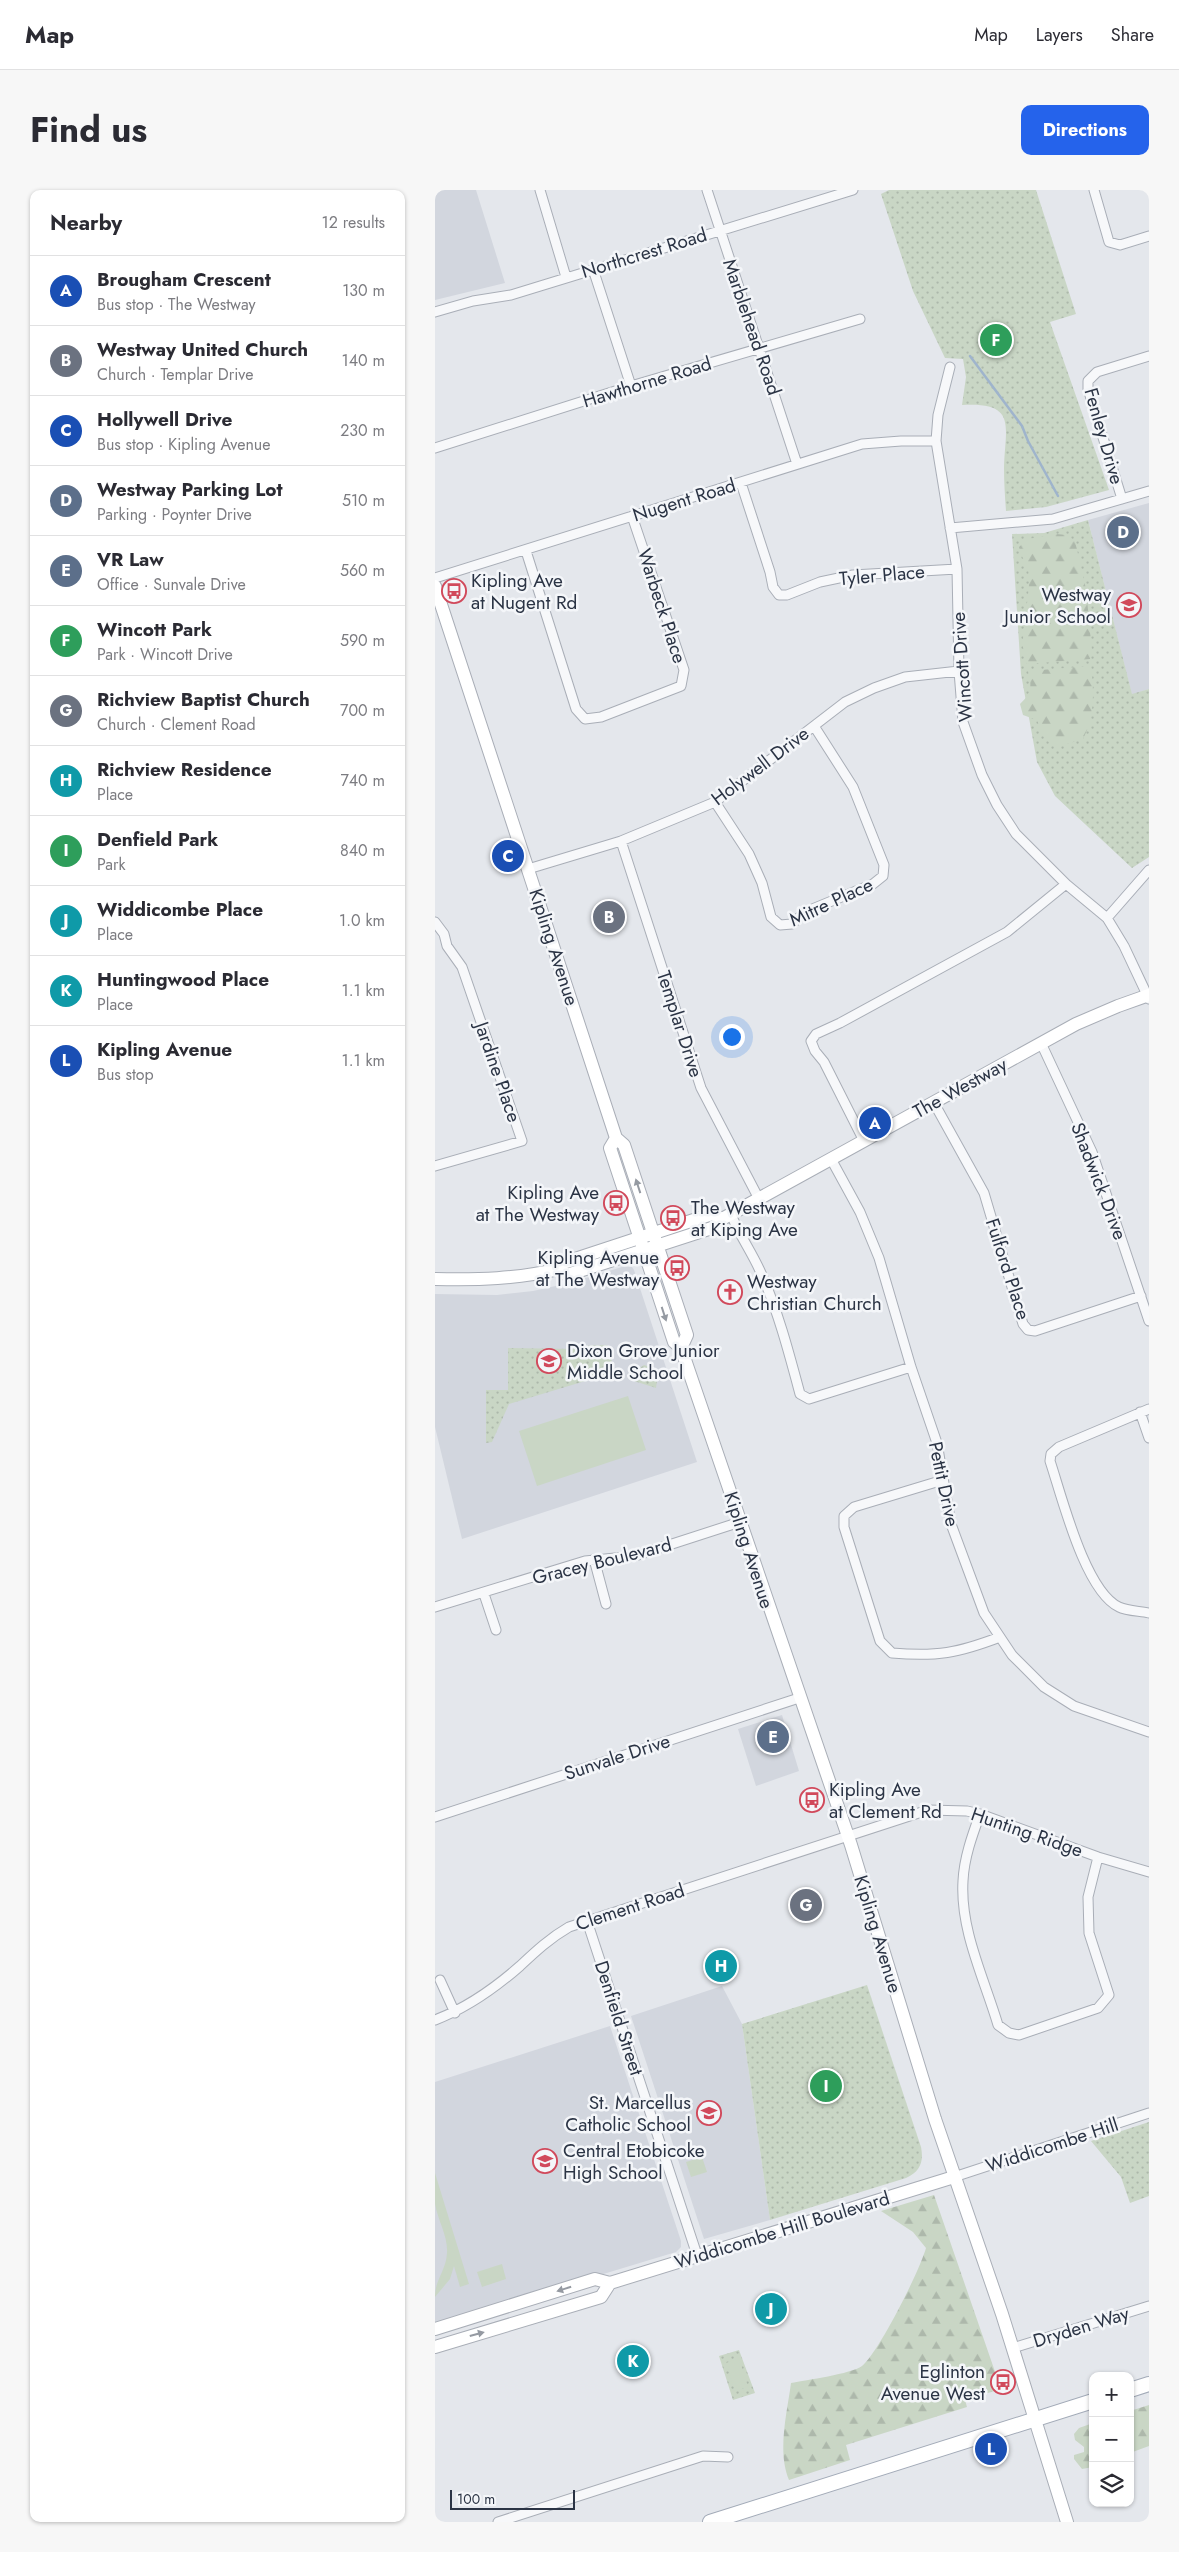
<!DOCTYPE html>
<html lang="en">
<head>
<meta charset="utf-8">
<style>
	body { margin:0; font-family:Jost,sans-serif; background:#f7f7f7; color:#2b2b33 }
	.controls { position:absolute; right:15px; bottom:15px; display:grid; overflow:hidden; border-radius:10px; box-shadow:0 1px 4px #0004 }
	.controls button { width:45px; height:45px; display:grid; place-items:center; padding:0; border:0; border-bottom:1px solid #e1e1e2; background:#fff; color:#2b2b33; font:25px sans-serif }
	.scale { position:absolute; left:15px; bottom:12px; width:125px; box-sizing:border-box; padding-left:5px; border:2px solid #2b3445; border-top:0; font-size:14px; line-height:18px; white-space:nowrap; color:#2b3445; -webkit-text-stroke:4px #f4f6f9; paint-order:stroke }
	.you { position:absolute; left:296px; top:846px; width:18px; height:18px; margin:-12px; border:4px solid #fff; border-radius:50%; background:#1a73e8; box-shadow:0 0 0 8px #1a73e833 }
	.badge { display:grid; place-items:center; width:32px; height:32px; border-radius:50%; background:#2563eb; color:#fff; font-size:16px; font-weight:700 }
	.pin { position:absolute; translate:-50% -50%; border:2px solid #fff; box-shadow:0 1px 5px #0006 }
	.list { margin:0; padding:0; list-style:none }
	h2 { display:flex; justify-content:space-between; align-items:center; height:65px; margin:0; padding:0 20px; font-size:21px }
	h2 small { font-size:16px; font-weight:400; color:#7c7c81 }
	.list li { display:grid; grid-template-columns:32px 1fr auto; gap:15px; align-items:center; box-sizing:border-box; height:70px; padding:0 20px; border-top:1px solid #e1e1e2 }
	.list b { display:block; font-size:19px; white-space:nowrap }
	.list p { margin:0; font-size:16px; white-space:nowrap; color:#7c7c81 }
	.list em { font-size:16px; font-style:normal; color:#7c7c81 }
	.icon { flex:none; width:28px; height:28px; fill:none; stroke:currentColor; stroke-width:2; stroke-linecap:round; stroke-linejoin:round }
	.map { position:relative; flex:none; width:714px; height:2332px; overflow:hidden; border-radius:10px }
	header { display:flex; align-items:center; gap:30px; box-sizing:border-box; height:70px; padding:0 25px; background:#fff; border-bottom:1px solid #e1e1e2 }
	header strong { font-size:24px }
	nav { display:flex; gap:28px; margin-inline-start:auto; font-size:18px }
	.intro { display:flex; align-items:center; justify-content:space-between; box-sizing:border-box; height:120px; padding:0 30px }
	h1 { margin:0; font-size:35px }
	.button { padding:12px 22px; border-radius:10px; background:#2563eb; color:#fff; font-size:18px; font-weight:700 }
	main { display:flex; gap:30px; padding:0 30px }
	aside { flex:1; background:#fff; border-radius:10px; box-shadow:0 1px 4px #0004 }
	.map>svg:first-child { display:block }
	.built { fill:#d2d6de }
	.green { fill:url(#green-dots) }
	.forest { fill:url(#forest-firs) }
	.pitch { fill:#c9d6c5 }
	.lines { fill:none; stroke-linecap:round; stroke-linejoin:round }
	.stream { stroke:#9fb4cc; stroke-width:2.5 }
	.street-casing { stroke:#a9aeb7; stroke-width:11 }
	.secondary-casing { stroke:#a9aeb7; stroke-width:14 }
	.primary-casing { stroke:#a3abb8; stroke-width:16 }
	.street { stroke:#f7f8fa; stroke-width:9 }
	.secondary { stroke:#fff; stroke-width:12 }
	.primary { stroke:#fff; stroke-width:14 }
	.oneway { fill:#959aa2 }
	.labels { text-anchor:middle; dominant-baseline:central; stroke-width:5; stroke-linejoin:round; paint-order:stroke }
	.street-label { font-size:19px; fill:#2b3445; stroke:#f4f6f9 }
	.poi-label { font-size:19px; fill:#2b3445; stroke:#f4f6f9; text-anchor:start }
</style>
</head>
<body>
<header>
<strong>Map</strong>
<nav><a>Map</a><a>Layers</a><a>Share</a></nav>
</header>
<div class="intro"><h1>Find us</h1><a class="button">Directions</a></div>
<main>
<aside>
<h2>Nearby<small>12 results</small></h2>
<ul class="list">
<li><span class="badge" style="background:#1a4fb4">A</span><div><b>Brougham Crescent</b><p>Bus stop · The Westway</p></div><em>130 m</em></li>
<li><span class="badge" style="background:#6b7280">B</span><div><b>Westway United Church</b><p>Church · Templar Drive</p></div><em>140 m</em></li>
<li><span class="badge" style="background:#1a4fb4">C</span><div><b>Hollywell Drive</b><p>Bus stop · Kipling Avenue</p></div><em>230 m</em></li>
<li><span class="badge" style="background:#5c6f8a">D</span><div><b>Westway Parking Lot</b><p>Parking · Poynter Drive</p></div><em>510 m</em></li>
<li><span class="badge" style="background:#5c6f8a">E</span><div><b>VR Law</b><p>Office · Sunvale Drive</p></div><em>560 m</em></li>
<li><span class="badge" style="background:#2e9e5b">F</span><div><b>Wincott Park</b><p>Park · Wincott Drive</p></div><em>590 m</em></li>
<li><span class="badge" style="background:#6b7280">G</span><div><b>Richview Baptist Church</b><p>Church · Clement Road</p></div><em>700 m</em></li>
<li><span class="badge" style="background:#0f9aa8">H</span><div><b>Richview Residence</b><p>Place</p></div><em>740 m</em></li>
<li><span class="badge" style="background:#2e9e5b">I</span><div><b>Denfield Park</b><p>Park</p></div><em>840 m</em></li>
<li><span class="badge" style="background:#0f9aa8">J</span><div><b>Widdicombe Place</b><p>Place</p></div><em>1.0 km</em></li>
<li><span class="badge" style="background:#0f9aa8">K</span><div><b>Huntingwood Place</b><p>Place</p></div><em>1.1 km</em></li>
<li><span class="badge" style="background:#1a4fb4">L</span><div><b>Kipling Avenue</b><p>Bus stop</p></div><em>1.1 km</em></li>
</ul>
</aside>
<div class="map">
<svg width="714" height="2332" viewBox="0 0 714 2332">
	<defs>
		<pattern id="green-dots" width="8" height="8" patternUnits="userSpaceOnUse" patternTransform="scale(1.25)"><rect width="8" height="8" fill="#c9d6c5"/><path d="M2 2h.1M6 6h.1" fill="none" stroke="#adb8ab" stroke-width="1.8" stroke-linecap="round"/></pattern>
		<pattern id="forest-firs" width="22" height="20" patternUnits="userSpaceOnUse" patternTransform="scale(1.25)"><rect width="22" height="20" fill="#c9d6c5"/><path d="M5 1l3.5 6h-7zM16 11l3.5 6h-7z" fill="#adb8ab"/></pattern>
	</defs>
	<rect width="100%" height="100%" fill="#e4e7ec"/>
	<path class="built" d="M 0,0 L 41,0 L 70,93 L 0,110 Z
		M 714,313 L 714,499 L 697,505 L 653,330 Z
		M 187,1077 L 197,1077 L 199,1080 L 262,1272 L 27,1349 L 0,1237 L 0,1104 L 62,1105 L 98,1101 L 134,1093 Z
		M 347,1525 L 364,1581 L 321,1596 L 303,1539 Z
		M 287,1796 L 307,1834 L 335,2030 L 269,2049 L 196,1826 Z
		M 175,1836 L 246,2051 L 246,2057 L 241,2062 L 0,2135 L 0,1892 Z"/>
	<path class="green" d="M 454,0 L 601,0 L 641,124 L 615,132 L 674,300 L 611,317 L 571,321 C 570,307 569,292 569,278 C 570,236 583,212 527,215 L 531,187 L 528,169 L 510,168 L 478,101 L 446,4 Z
		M 653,330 L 697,504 L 714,499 L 714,667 L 697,678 L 620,606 L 602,572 L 586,484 L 577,344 L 609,343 Z
		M 172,1155 L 180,1182 L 74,1214 L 57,1252 L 51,1253 L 51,1200 L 73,1200 L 73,1158 L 142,1159 L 142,1156 Z
		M 209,1175 L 215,1177 L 223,1184 L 221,1198 L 199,1191 L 201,1180 Z
		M 432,1795 L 486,1957 C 489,1972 485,1982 471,1988 L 335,2030 L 307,1834 Z
		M 714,1932 L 714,2006 L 695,2013 L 686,1987 L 656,1951 Z
		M 304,2160 L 320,2203 L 298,2210 L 284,2166 Z"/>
	<path class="forest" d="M 621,344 L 632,345 L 640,351 L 651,399 L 657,462 L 655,469 L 592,474 C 581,462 596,405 594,385 C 593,374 586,368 584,357 L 593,349 Z
		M 656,476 C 659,501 660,526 648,549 L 632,554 L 616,554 L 609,547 L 602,530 L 588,525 L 585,514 C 597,503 597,496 593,481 Z
		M 499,2005 L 566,2199 L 530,2210 L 532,2217 L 411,2255 L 415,2270 L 354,2290 C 342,2262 352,2223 356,2193 C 371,2190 416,2184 427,2176 C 444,2162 485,2080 491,2058 L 478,2042 L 446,2021 Z
		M 714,2215 L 714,2256 L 695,2263 L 695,2221 Z
		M 658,2233 L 658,2277 L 647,2279 L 639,2269 L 639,2265 L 649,2262 L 649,2257 L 640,2250 L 639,2244 L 644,2238 Z"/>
	<path class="pitch" d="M 193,1206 L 211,1260 L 102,1296 L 84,1241 Z
		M 267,1967 L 272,1982 L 256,1987 L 251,1972 Z
		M 0,1983 L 34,2094 L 25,2097 L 19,2076 L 15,2089 L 0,2107 C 0,2089 11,2081 12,2063 C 13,2046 3,2031 0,2014 C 0,2004 0,1993 0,1983 Z
		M 67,2074 L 71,2089 L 47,2097 L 42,2082 Z
		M 304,2168 L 313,2197 L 300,2201 L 291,2173 Z"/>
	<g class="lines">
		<path class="stream" d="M 535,166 L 587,236 L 593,251 L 623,306"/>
		<defs>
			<path id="street" d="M 105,0 L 131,87
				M 272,0 L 362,274
				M 659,0 L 674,52 L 685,55 L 714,46
				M 158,79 L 196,196
				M 0,122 L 38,111 L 76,105 L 418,0
				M 515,177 L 503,225 L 501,251 L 522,379 L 524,481 L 528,532 L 547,585 L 562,615 L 581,644 L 631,694 L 672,728 L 689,756 L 714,809
				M 0,258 L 196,196 L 425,129
				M 306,293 L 335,382 L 338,397 L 344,405 L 352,405 L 385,392 L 418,385 L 522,379
				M 687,309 L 653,199 L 653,191 L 662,182 L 714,166
				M 515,338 L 618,329 L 714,301
				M 91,361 L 141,519 L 150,529 L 166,527 L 246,496 L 249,480 L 197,326
				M 0,388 L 427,254 L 466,251 L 501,251
				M 280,612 L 314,664 L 327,693 L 336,727 L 345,735 L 357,734 L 370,722 L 438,694 L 448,686 L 449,675 L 418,597 L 379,536
				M 186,651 L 266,898 L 324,1009
				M 93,679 L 186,651 L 280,612 L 410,512 L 439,498 L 470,487 L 524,481
				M 672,728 L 714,680
				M 0,732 L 9,744 L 12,756 L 27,777 L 87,951 L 0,976
				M 606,853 L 657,962 L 714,1131
				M 499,913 L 549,1003 L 588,1134 L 593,1140 L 600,1141 L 706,1106
				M 429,951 L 389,872 L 380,861 L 376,851 L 381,844 L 405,833 L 572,742 L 631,694
				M 396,969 L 425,1022 L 444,1068 L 476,1177 L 502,1253 L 516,1334 L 549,1423 L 577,1465 L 609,1497 L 639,1516 L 714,1542
				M 296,1024 C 304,1045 317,1062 326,1083 C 343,1121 354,1163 365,1204 L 374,1209 L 476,1177
				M 714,1219 L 624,1257 L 616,1264 L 615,1271 C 627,1307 650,1401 684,1417 C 692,1421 705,1421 714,1423
				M 705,1222 L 714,1248
				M 508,1290 L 419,1317 L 409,1326 L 409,1337 L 445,1451 L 457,1463 C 502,1467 523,1463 565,1447
				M 159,1369 L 171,1414
				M 49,1404 L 61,1440
				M 0,1417 L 150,1371 L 200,1366 L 305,1332
				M 545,1624 C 537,1646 529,1668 528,1691 C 525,1740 549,1788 563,1835 L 574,1843 L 584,1845 L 663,1818 L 674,1805 L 654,1743 L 653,1707 L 663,1667
				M 0,1627 L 364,1508
				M 152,1731 L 263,2068
				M 5,1790 L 20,1823
				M 0,1830 C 32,1818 60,1798 85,1776 C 101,1761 115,1748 134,1737 L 493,1620 L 532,1621 L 545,1624 L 663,1667 L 714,1682
				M 519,1987 L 714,1923
				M 578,2158 L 714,2116
				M 63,2332 L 268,2266 L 293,2267"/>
			<path id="secondary" d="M 0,396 L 181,948 L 189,955 L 252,1145 L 246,1158
				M 181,948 L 175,958 L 239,1152 L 246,1158 L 416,1655 L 500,1929 L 567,2124 L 632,2332
				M 124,1079 L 132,1085 L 283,1036 L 287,1029 L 641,834 L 683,816 L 714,805
				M 0,1089 C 43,1090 82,1089 124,1079 L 128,1073 L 277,1024 L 287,1029
				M 0,2139 L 160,2089 L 175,2093 L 519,1987
				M 0,2157 L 166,2107 L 175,2093"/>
			<path id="primary" d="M 695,2200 L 714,2194
				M 275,2332 L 658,2211"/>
		</defs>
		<use href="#street" class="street-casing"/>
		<use href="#secondary" class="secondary-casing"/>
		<use href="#primary" class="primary-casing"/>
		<use href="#street" class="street"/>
		<use href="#secondary" class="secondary"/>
		<use href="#primary" class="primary"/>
	</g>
	<defs><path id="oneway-solid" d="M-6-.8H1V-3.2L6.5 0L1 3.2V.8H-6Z" transform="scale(1.25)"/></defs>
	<g class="oneway">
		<use href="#oneway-solid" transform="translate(203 996) rotate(-108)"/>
		<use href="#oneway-solid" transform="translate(229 1124) rotate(72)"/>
		<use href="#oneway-solid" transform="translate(129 2099) rotate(163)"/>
		<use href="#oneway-solid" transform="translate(42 2144) rotate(-15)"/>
	</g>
	<defs>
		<symbol id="bus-ring" viewBox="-11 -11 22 22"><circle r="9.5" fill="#f4f6f9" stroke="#d1495b" stroke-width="1.5"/><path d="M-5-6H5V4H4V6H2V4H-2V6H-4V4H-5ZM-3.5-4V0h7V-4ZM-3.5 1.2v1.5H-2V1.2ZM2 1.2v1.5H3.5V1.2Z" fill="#d1495b"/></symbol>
		<symbol id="school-ring" viewBox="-11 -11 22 22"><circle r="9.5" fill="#f4f6f9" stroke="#d1495b" stroke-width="1.5"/><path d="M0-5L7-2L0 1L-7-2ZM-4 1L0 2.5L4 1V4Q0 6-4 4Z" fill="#d1495b"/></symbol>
		<symbol id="church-ring" viewBox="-11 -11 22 22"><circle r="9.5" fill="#f4f6f9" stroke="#d1495b" stroke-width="1.5"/><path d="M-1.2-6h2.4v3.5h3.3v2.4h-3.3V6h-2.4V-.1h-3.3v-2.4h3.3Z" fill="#d1495b"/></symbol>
	</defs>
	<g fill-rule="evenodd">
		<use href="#bus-ring" x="5" y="387" width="28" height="28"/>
		<use href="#school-ring" x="680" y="401" width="28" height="28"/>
		<use href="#bus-ring" x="167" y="999" width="28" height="28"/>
		<use href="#bus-ring" x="224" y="1014" width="28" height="28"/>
		<use href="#bus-ring" x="228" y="1064" width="28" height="28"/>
		<use href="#church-ring" x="281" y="1088" width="28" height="28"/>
		<use href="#school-ring" x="100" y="1157" width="28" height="28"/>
		<use href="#bus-ring" x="363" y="1596" width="28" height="28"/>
		<use href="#school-ring" x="260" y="1909" width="28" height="28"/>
		<use href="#school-ring" x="96" y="1957" width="28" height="28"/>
		<use href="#bus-ring" x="554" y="2178" width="28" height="28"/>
	</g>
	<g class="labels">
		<g class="street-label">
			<text transform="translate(209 63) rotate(-17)">Northcrest Road</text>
			<text transform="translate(317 137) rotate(71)">Marblehead Road</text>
			<text transform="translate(212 192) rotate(-17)">Hawthorne Road</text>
			<text transform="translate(669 246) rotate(74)">Fenley Drive</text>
			<text transform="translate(249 310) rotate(-17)">Nugent Road</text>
			<text transform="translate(447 385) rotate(-5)">Tyler Place</text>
			<text transform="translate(227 416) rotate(72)">Warbeck Place</text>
			<text transform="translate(527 477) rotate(-94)">Wincott Drive</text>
			<text transform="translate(325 576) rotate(-37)">Holywell Drive</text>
			<text transform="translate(396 712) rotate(-25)">Mitre Place</text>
			<text transform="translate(119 757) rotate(72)">Kipling Avenue</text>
			<text transform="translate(245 834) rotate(72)">Templar Drive</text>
			<text transform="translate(63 882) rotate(71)">Jardine Place</text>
			<text transform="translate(525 898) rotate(-29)">The Westway</text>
			<text transform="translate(664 991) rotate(69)">Shadwick Drive</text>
			<text transform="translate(573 1079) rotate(72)">Fulford Place</text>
			<text transform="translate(509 1294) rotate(78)">Pettit Drive</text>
			<text transform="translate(314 1360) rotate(72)">Kipling Avenue</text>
			<text transform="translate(167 1371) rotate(-14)">Gracey Boulevard</text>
			<text transform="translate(182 1567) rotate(-18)">Sunvale Drive</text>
			<text transform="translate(592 1642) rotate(19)">Hunting Ridge</text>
			<text transform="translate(195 1717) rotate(-18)">Clement Road</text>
			<text transform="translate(443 1744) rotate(73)">Kipling Avenue</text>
			<text transform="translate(184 1828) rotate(72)">Denfield Street</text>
			<text transform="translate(617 1955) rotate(-18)">Widdicombe Hill</text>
			<text transform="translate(347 2040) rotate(-17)">Widdicombe Hill Boulevard</text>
			<text transform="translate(646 2137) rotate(-17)">Dryden Way</text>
		</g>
		<g class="poi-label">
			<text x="36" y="390">Kipling Ave<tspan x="36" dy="22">at Nugent Rd</tspan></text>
			<text x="676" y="404" text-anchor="end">Westway<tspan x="676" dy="22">Junior School</tspan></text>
			<text x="164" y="1002" text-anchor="end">Kipling Ave<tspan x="164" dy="22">at The Westway</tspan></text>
			<text x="256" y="1017">The Westway<tspan x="256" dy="22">at Kiping Ave</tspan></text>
			<text x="224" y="1067" text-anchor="end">Kipling Avenue<tspan x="224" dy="22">at The Westway</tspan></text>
			<text x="312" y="1091">Westway<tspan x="312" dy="22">Christian Church</tspan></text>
			<text x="132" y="1160">Dixon Grove Junior<tspan x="132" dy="22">Middle School</tspan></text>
			<text x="394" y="1599">Kipling Ave<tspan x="394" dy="22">at Clement Rd</tspan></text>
			<text x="256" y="1912" text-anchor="end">St. Marcellus<tspan x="256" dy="22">Catholic School</tspan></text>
			<text x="128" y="1960">Central Etobicoke<tspan x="128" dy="22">High School</tspan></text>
			<text x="550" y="2181" text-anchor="end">Eglinton<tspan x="550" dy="22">Avenue West</tspan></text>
		</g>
	</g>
</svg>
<div class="controls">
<button>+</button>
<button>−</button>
<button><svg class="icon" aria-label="layers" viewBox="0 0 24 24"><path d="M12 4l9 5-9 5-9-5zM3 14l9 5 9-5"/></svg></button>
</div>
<div class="scale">100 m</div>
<div class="you"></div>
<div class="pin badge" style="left:440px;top:933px;background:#1a4fb4">A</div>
<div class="pin badge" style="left:174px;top:727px;background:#6b7280">B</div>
<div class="pin badge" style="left:73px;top:666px;background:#1a4fb4">C</div>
<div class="pin badge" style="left:688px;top:342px;background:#5c6f8a">D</div>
<div class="pin badge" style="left:338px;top:1547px;background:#5c6f8a">E</div>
<div class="pin badge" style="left:561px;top:150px;background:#2e9e5b">F</div>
<div class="pin badge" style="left:371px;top:1715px;background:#6b7280">G</div>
<div class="pin badge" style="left:286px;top:1776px;background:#0f9aa8">H</div>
<div class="pin badge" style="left:391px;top:1896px;background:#2e9e5b">I</div>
<div class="pin badge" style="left:336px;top:2119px;background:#0f9aa8">J</div>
<div class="pin badge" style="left:198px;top:2171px;background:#0f9aa8">K</div>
<div class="pin badge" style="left:556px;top:2259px;background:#1a4fb4">L</div>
</div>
</main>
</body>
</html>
